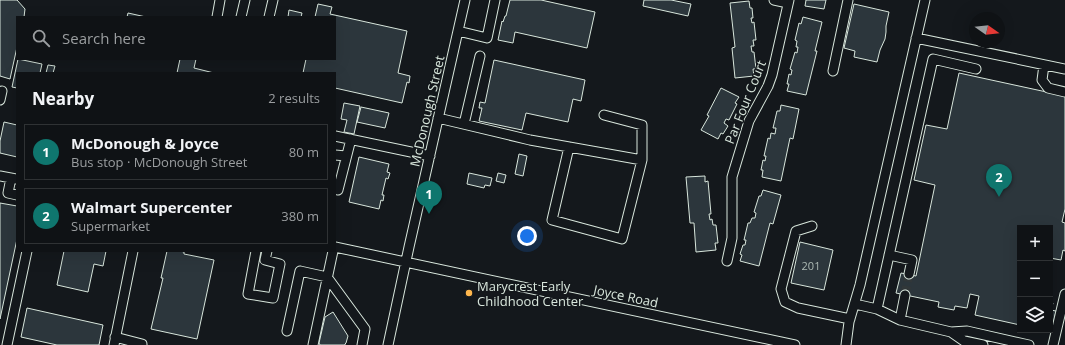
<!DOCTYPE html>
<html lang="en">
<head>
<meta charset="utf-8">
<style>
	body { margin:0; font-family:"Open Sans",sans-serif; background:#181b1e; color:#f1f3f6 }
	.controls { position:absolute; right:12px; bottom:12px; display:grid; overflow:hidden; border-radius:0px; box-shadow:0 4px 16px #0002 }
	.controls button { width:36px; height:36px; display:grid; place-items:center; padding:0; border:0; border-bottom:1px solid #2f3234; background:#0f1215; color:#f1f3f6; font:20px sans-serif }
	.compass { position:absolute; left:969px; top:12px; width:36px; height:36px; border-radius:50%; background:#0f1215; box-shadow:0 4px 16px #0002; rotate:104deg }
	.you { position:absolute; left:527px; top:236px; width:14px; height:14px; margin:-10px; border:3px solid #fff; border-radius:50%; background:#1a73e8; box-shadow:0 0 0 6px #1a73e833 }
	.badge { display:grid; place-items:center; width:26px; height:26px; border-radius:50%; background:#0f766e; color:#fff; font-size:13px; font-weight:700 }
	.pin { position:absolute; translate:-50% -33px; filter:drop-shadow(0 1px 2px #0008) }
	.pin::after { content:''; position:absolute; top:21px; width:14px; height:12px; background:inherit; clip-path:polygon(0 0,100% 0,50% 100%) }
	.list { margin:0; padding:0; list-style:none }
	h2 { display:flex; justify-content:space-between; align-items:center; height:52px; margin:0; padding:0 16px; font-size:17px }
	h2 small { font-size:13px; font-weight:400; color:#9b9ea0 }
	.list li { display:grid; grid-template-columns:26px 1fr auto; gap:12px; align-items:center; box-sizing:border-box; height:56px; margin:0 8px 8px; padding:0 8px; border:1px solid #2f3234; border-radius:0px }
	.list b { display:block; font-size:15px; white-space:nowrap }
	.list p { margin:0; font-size:13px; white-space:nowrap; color:#9b9ea0 }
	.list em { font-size:13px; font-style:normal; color:#9b9ea0 }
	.icon { flex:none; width:22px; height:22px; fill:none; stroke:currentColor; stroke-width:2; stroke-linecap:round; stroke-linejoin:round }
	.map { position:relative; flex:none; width:1065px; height:345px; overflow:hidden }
	.search { position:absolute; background:#0f1215; box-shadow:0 4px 16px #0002; left:16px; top:16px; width:320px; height:44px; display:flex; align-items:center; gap:10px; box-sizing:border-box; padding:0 14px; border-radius:0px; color:#9b9ea0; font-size:15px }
	.panel { position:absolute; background:#0f1215; box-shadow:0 4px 16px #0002; left:16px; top:72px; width:320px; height:180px; border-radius:0px }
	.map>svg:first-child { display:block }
	.building { fill:#2c363c; stroke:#d8e6dc }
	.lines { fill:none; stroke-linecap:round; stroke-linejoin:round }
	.minor-tunnel { stroke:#313739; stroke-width:9; stroke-dasharray:9 4.5; stroke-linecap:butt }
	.minor-casing { stroke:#d8e6dc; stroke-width:11 }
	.minor { stroke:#14181c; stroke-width:9 }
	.poi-dot { fill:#ffb74d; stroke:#14181c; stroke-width:1.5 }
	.labels { text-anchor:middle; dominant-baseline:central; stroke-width:3; stroke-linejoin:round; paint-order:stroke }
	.number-label { font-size:11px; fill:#adbab4 }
	.street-label { font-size:13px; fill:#d8e6dc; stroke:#14181c }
	.poi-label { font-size:13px; fill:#d8e6dc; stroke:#14181c; text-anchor:start }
</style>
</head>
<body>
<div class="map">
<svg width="1065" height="345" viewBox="0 0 1065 345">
	<rect width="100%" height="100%" fill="#14181c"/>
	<path class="building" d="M 0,0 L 17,0 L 25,9 L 24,17 L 17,17 L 17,47 L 10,79 L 0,76 Z
		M 510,0 L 541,0 L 595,12 L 587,48 L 515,32 L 513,43 L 498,40 L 502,21 L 503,22 L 505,16 L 506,16 Z
		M 644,0 L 671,0 L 691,4 L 688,16 L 643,6 Z
		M 806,0 L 826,0 L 824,9 L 805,6 Z
		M 749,1 L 750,8 L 752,8 L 753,18 L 751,18 L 752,23 L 754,22 L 756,40 L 753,40 L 754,46 L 751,46 L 752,52 L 754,52 L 756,69 L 753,69 L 754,76 L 735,78 L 732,48 L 735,47 L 730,3 Z
		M 318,4 L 332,7 L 330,14 L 407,31 L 398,73 L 410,76 L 409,83 L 407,82 L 402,103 L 335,88 L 335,73 L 303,73 L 306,59 L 335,59 L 335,17 L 315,17 Z
		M 854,4 L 889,12 L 886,26 L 886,32 L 885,39 L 880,50 L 877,62 L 854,57 L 855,51 L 844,48 Z
		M 289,10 L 302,13 L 301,17 L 288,17 Z
		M 128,13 L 146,17 L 127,17 Z
		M 803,17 L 822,22 L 815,51 L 817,51 L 806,95 L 787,91 L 789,84 L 787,84 L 789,74 L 791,75 L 792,70 L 790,69 L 795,52 L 797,53 L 798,47 L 796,47 L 797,41 L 795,40 L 799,23 L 801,24 Z
		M 18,59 L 42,64 L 40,73 L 17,73 L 17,88 L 12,87 Z
		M 180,59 L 196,59 L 194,68 L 214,73 L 177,73 Z
		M 494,60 L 585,80 L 581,101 L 573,99 L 568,122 L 526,113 L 522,130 L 479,121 L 482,108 L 479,108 L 480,102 L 485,103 Z
		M 48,65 L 55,66 L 53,73 L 46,73 Z
		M 959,73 L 1065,96 L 1065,209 L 1062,222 L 1065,223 L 1065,251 L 1063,250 L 1061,260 L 1050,258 L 1050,228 L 1020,228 L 1020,325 L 975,315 L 979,296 L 970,294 L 967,308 L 955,306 L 954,310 L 938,307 L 939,302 L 896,293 L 901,273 L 916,276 L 935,185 L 914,180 L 926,125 L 947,129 Z
		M 721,88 L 739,97 L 735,103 L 737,104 L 729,120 L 726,119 L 724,123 L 728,126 L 723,134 L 721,133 L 718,139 L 701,130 L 709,116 L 707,115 Z
		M 344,103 L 360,106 L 354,134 L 344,132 L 347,120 L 341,119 Z
		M 781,105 L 799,109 L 793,139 L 790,138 L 781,181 L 762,177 L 763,170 L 761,170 L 763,160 L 765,161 L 766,156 L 764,156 L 768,138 L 770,139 L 771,133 L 775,134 L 776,128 L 773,128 L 777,111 L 780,111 Z
		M 361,107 L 389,113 L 385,128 L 357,122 Z
		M 4,122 L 17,125 L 17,157 L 0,153 L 0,141 Z
		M 519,154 L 527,156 L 523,176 L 515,174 Z
		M 359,157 L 389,164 L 387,172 L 390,173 L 388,179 L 386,178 L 382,195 L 384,195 L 383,201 L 381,200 L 379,209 L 349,202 Z
		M 469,173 L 492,178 L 490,186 L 485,185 L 484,188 L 467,184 Z
		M 498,173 L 506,175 L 504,183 L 496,181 Z
		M 705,176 L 705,182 L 708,181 L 711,214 L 709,214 L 710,220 L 712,219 L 713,225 L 716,225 L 718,243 L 715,243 L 716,250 L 696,252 L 694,223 L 690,223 L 686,177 Z
		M 763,190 L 781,195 L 773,224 L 770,223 L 759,266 L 740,261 L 742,255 L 740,254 L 743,245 L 745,245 L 746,240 L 744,240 L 748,223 L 750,223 L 752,218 L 755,218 L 756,213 L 754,212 L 759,196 L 761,196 Z
		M 0,203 L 17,206 L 17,239 L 0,319 Z
		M 800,242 L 833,250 L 824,290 L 791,283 Z
		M 64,251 L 106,251 L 103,266 L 94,264 L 88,292 L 57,285 Z
		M 167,251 L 180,251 L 184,252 L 184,254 L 214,260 L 197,339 L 151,329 L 163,278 L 161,278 Z
		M 1050,302 L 1053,303 L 1051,310 L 1056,311 L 1053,325 L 1050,325 Z
		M 27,308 L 103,325 L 99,345 L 57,345 L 21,337 Z
		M 333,312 L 348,336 L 346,343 L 345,344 L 345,345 L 320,345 L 319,343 L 325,317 Z"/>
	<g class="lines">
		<path class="minor-tunnel" d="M 905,295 L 909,274"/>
		<defs>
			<path id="minor" d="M 774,0 L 788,3
				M 217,17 L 220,0
				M 241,17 L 245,0
				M 269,17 L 273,0
				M 458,31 L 487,38 L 495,0
				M 916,38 L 1065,69
				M 1044,65 L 1042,80 L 1048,88 L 1065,92
				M 976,69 L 933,59 L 877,309 L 900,320 L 951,332 L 964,341 L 983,345
				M 833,71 L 848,0
				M 0,100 L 2,91
				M 604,115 L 642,125 L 642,160
				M 438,118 L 530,140 L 642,160 L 622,239 L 552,220 L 569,147
				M 464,124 L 480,56
				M 335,136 L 430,156
				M 335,155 L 346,156
				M 0,176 L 16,179
				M 11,178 L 8,193 L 17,195
				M 335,189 L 338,190 L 351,139
				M 812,226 L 796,231 L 781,289 L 785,302 L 798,308 L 850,319
				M 335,247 L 795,345
				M 256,251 L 248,294 L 273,298 L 280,264 L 265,260 L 267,251
				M 889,255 L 912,260 L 909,274
				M 727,261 L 732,238 L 732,177 L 749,121 L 768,86 L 772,75 L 789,0
				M 855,304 L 877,309
				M 900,320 L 905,295
				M 287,331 L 300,271 L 327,277 L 365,329 L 362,345
				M 951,332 L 967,331 L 1029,345
				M 115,337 L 142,344 L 142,345
				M 7,345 L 27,251
				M 114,345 L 133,251
				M 313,345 L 333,251
				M 388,345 L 409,247 L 465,0
				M 846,345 L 849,322 L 860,285 L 925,0
				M 1053,345 L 1065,294"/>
		</defs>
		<use href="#minor" class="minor-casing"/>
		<use href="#minor" class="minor"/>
	</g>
	<circle class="poi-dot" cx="469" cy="293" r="4"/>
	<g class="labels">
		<g class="number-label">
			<text x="811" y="265">201</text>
		</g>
		<g class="street-label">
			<text transform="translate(745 102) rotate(-68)">Par Four Court</text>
			<text transform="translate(427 111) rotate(-77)">McDonough Street</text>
			<text transform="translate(626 296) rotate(12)">Joyce Road</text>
		</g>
		<g class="poi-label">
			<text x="477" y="286">Marycrest Early<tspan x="477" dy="15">Childhood Center</tspan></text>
		</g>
	</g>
</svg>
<div class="controls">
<button>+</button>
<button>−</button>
<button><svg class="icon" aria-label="layers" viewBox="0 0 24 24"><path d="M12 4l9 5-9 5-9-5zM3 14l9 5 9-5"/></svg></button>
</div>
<svg class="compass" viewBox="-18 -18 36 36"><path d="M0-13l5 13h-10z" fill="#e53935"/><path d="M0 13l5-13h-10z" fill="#9b9ea0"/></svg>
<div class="you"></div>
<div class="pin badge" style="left:429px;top:214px">1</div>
<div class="pin badge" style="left:999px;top:197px">2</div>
<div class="search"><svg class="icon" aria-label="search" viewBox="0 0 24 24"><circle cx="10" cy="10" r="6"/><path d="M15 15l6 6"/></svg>Search here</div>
<section class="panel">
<h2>Nearby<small>2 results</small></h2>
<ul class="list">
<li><span class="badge">1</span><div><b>McDonough &amp; Joyce</b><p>Bus stop · McDonough Street</p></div><em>80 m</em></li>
<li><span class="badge">2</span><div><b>Walmart Supercenter</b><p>Supermarket</p></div><em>380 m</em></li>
</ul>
</section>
</div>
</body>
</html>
